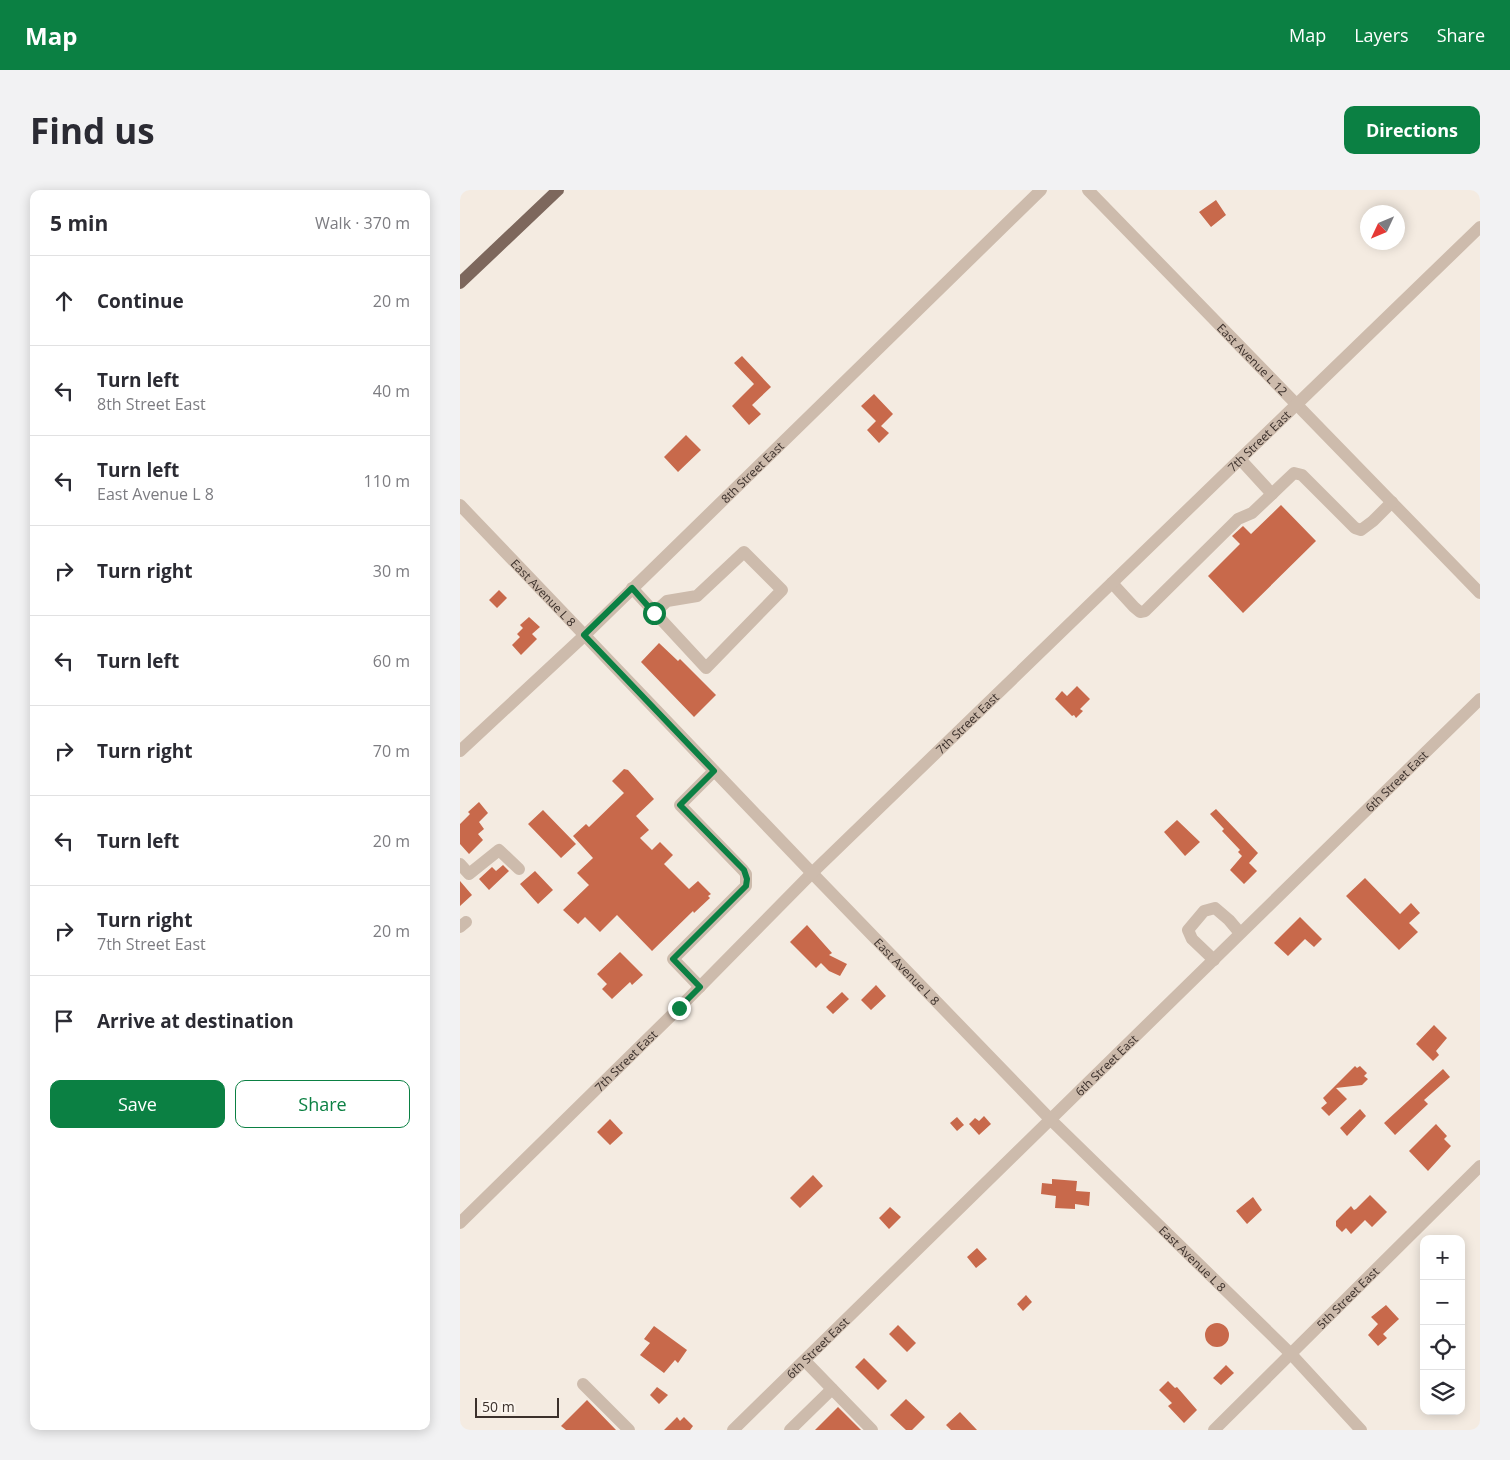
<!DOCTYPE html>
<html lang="en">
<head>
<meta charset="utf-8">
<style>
	body { margin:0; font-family:"Open Sans",sans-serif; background:#f2f2f3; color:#2b2b33 }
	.controls { position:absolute; right:15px; bottom:15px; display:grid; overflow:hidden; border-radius:10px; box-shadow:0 2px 12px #0003 }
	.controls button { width:45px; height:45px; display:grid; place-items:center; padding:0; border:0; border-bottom:1px solid #e1e1e2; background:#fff; color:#2b2b33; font:25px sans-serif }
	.compass { position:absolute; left:900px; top:15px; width:45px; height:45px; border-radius:50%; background:#fff; box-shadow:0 2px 12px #0003; rotate:226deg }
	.scale { position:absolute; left:15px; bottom:12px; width:84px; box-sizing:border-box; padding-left:5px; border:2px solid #3b302b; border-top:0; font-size:14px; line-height:18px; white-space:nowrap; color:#3b302b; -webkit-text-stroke:4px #fbf5ee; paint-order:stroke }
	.stop { position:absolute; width:15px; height:15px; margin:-11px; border:4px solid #0b8043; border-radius:50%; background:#fff }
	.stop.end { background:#0b8043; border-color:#fff; box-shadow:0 1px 5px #0008 }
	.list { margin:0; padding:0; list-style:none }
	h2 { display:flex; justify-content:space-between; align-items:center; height:65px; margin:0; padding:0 20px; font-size:21px }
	h2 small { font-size:16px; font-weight:400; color:#7c7c81 }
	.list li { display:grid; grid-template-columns:32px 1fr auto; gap:15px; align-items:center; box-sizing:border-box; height:90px; padding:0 20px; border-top:1px solid #e1e1e2 }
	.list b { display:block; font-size:19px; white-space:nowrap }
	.list p { margin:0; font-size:16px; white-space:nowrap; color:#7c7c81 }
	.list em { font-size:16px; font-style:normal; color:#7c7c81 }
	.actions { display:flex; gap:10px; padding:15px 20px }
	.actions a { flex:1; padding:11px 0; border:1px solid #0b8043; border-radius:10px; text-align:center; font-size:18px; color:#0b8043 }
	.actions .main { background:#0b8043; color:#fff }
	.icon { flex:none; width:28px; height:28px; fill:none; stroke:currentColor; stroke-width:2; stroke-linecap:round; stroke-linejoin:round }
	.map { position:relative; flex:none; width:1020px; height:1240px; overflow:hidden; border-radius:10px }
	header { display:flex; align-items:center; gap:30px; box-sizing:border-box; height:70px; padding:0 25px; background:#0b8043; color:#fff }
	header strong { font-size:24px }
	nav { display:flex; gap:28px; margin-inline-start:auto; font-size:18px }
	.intro { display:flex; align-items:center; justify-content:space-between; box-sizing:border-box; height:120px; padding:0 30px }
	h1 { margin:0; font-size:35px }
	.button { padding:12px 22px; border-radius:10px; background:#0b8043; color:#fff; font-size:18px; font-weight:700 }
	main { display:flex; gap:30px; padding:0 30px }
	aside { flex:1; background:#fff; border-radius:10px; box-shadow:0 2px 12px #0003 }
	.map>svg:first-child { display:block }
	.building { fill:#c8694b }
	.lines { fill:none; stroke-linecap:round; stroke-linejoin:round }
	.minor { stroke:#cdbbac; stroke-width:12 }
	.major { stroke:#7d675c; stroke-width:12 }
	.route { stroke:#0b8043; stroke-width:6 }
	.labels { text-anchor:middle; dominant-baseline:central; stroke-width:4; stroke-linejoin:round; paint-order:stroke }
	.street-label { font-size:12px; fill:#3b302b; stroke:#fbf5ee }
</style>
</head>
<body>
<header>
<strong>Map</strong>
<nav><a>Map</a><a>Layers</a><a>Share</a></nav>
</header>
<div class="intro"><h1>Find us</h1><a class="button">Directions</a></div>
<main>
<aside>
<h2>5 min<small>Walk · 370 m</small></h2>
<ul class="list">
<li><svg class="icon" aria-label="ahead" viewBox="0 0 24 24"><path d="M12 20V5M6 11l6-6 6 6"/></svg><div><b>Continue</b></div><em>20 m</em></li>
<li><svg class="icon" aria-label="left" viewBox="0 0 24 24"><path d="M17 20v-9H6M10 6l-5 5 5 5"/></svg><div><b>Turn left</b><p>8th Street East</p></div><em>40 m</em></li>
<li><svg class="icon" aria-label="left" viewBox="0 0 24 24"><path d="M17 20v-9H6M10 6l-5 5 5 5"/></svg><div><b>Turn left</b><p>East Avenue L 8</p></div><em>110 m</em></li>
<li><svg class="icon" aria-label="right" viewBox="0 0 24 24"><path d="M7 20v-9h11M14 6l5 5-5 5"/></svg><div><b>Turn right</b></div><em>30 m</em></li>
<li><svg class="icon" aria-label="left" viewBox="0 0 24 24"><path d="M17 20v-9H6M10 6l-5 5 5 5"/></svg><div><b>Turn left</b></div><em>60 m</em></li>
<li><svg class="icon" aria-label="right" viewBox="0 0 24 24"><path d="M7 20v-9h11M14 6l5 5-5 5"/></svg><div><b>Turn right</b></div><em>70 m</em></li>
<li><svg class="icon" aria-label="left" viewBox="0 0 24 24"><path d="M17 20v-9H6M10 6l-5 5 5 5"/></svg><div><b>Turn left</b></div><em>20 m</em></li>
<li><svg class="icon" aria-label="right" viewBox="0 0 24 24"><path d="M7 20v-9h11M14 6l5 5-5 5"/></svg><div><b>Turn right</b><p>7th Street East</p></div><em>20 m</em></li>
<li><svg class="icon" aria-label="arrive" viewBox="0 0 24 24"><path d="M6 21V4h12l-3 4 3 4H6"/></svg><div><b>Arrive at destination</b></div></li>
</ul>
<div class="actions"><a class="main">Save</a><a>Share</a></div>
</aside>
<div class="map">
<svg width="1020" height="1240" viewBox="0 0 1020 1240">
	<rect width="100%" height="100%" fill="#f4ebe1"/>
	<path class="building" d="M 756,10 L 766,25 L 751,37 L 739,22 Z
		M 282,166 L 311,197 L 292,215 L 301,224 L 289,235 L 272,216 L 294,194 L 274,173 Z
		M 414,204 L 433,224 L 421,236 L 429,243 L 419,253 L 407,240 L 416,231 L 401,216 Z
		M 226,245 L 241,260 L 218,282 L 204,267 Z
		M 821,315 L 856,351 L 783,423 L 748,386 L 780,354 L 772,346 L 783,336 L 791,344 Z
		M 39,400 L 47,408 L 37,418 L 29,410 Z
		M 69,427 L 80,437 L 72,444 L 77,449 L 61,465 L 52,455 L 60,447 L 57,444 L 63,438 L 60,435 Z
		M 199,453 L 218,471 L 220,469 L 256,505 L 234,527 L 181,472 Z
		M 617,496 L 630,509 L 620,519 L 623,521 L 616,528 L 614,525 L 612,526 L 595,509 L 602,501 L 607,506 Z
		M 164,579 L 168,580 L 194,609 L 176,626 L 189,640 L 180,648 L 192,660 L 200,652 L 213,665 L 204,674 L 229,699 L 238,691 L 251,704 L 248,706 L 250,708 L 234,723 L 233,721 L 192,761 L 157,725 L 140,742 L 125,727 L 118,734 L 103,720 L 129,695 L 117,683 L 133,668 L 113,646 L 126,634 L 129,637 L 164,603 L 152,591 Z
		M 19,612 L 28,623 L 19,632 L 24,639 L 18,644 L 23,650 L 9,664 L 0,654 L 0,634 L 10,624 L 8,622 Z
		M 756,619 L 798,663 L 789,673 L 797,681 L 784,694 L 770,680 L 782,666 L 778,662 L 780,660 L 762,641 L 764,639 L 750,624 Z
		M 83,620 L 116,654 L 101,668 L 68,634 Z
		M 717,630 L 740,652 L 725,666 L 704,642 Z
		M 43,675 L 49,681 L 29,700 L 19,689 L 32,677 L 36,681 Z
		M 75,681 L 93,700 L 78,714 L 60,694 Z
		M 905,688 L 940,724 L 951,713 L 960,723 L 949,733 L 958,742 L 939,760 L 886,706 Z
		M 0,691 L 12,705 L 0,716 Z
		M 840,727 L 862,749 L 854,757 L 845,749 L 828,766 L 814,753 Z
		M 347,735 L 372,763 L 369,765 L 387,774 L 380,786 L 369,781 L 361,773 L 356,778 L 330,752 Z
		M 160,762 L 183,785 L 172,795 L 170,792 L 152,809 L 142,799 L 147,794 L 137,784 Z
		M 416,795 L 426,806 L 411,820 L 401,810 Z
		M 382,802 L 389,809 L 373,824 L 366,817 Z
		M 974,835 L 987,848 L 976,861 L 979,865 L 973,871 L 956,854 Z
		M 895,876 L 897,878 L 900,876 L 907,883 L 904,886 L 908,889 L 902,895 L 876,898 L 887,909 L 869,926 L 861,918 L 867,913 L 863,908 Z
		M 983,879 L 990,887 L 964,910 L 968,914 L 935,945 L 924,933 Z
		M 900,919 L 906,926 L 887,946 L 880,938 Z
		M 524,926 L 531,934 L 519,945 L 509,934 L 515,928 L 519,931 Z
		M 497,927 L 504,935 L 497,941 L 490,933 Z
		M 150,929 L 163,943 L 150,955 L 137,942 Z
		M 976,934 L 987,946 L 984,949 L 991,956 L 968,981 L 949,961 Z
		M 353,985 L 363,996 L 340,1018 L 330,1008 Z
		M 592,989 L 617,991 L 616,1001 L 630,1002 L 629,1016 L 615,1014 L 615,1019 L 595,1018 L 596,1006 L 581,1004 L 582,993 L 592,994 Z
		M 910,1005 L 927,1022 L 912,1037 L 905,1030 L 891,1044 L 886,1038 L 882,1042 L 876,1036 L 876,1031 L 891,1016 L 894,1020 L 896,1019 Z
		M 793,1007 L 802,1020 L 787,1034 L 776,1021 Z
		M 430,1017 L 441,1027 L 429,1039 L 419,1028 Z
		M 517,1058 L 527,1069 L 516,1078 L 507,1067 Z
		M 566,1105 L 572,1112 L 563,1121 L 557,1114 Z
		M 926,1115 L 939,1129 L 923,1144 L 927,1148 L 918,1156 L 908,1145 L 918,1134 L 911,1127 Z
		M745 1145a12 12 0 1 1 24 0a12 12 0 1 1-24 0Z
		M 438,1135 L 456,1153 L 447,1162 L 429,1144 Z
		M 194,1136 L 227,1160 L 218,1173 L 215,1170 L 204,1183 L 180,1165 L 190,1153 L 184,1149 Z
		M 404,1168 L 427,1191 L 418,1200 L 395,1177 Z
		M 766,1175 L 774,1183 L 761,1195 L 753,1188 Z
		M 708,1191 L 715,1198 L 717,1197 L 737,1220 L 724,1233 L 708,1216 L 712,1213 L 699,1200 Z
		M 197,1197 L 208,1205 L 199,1214 L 190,1205 Z
		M 446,1209 L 465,1227 L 452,1240 L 446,1240 L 430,1225 Z
		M 127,1210 L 156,1240 L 106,1240 L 101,1236 Z
		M 378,1217 L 401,1240 L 355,1240 Z
		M 500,1222 L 517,1240 L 491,1240 L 486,1235 Z
		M 217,1227 L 220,1231 L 224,1227 L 233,1236 L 230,1240 L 204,1240 Z"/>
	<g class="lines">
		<g class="minor">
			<path id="s1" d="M 628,0 L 1020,403"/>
			<path d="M 780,269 L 812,304"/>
			<path id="s2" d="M 0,315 L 352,683 L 591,930 L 831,1164 L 901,1240"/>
			<path d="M 652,393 L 674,417 L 680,422 L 685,421 L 778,329 L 792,323 L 834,283 L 842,285 L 895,338 L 901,340 L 913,331 L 932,312"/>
			<path d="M 172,398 L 246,478 L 322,400 L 284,362 L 237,406 L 207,411 L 194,423"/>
			<path id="s3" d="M 0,561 L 125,445 L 581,0"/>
			<path d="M 0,674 L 9,684 L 39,660 L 59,679"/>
			<path d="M 0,737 L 6,732"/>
			<path d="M 754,770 L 732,749 L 728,740 L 744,721 L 755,718 L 769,730 L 780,743"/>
			<path d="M 240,797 L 213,769 L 286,696 L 286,684 L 283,680 L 220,615 L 254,581"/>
			<path id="s4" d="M 0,1033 L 219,818 L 352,683 L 1020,37"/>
			<path d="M 345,1171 L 412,1240"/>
			<path d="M 123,1194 L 169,1240"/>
			<path id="s5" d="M 273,1240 L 1020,509"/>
			<path d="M 330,1240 L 372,1199"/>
			<path id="s6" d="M 754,1240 L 1020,976"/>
		</g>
		<path class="major" d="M 0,93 L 98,0"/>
	</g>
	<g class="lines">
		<path class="route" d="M 194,423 L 172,398 L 124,445 L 254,581 L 220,615 L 284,680 L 287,689 L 286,696 L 213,769 L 240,797 L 219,818"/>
	</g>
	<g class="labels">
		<g class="street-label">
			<text stroke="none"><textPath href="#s1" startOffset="236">East Avenue L 12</textPath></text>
			<text stroke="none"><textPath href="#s4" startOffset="1118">7th Street East</textPath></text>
			<text stroke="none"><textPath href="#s3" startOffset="404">8th Street East</textPath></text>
			<text stroke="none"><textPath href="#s2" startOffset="121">East Avenue L 8</textPath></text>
			<text stroke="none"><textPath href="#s4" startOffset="712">7th Street East</textPath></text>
			<text stroke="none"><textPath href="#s5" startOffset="928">6th Street East</textPath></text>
			<text stroke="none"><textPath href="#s2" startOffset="646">East Avenue L 8</textPath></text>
			<text stroke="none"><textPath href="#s4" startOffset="232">7th Street East</textPath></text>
			<text stroke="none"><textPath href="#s5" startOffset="522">6th Street East</textPath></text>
			<text stroke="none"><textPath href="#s2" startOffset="1051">East Avenue L 8</textPath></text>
			<text stroke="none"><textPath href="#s6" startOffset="188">5th Street East</textPath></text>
			<text stroke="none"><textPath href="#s5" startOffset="118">6th Street East</textPath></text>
		</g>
	</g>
</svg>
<div class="controls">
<button>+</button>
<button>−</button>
<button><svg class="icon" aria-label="locate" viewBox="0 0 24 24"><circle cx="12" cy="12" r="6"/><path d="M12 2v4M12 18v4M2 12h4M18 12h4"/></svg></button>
<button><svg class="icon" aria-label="layers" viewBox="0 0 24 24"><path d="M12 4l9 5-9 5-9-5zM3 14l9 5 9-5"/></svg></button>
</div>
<svg class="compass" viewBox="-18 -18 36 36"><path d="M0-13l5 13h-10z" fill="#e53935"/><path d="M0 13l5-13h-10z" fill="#7c7c81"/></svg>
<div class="scale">50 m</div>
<div class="stop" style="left:194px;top:423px"></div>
<div class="stop end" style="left:219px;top:818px"></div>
</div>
</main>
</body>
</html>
